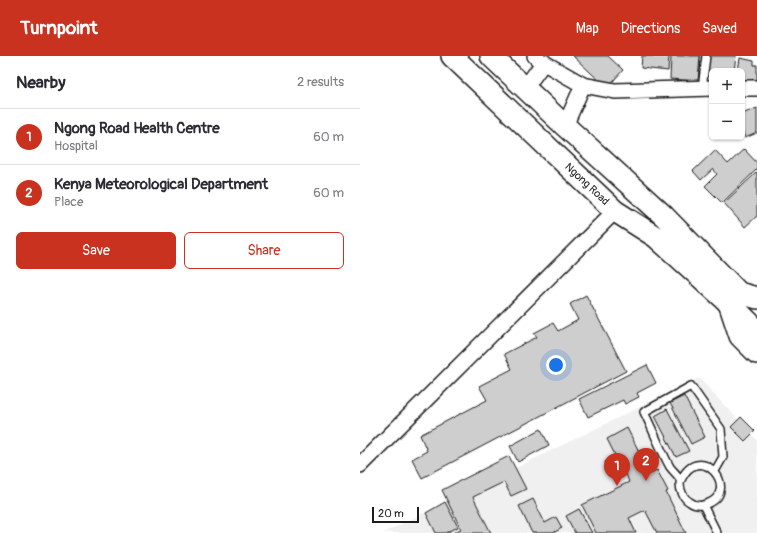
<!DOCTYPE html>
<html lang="en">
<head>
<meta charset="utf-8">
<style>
	body { margin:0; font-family:Pangolin,sans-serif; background:#f2f2f3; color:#2b2b33 }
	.controls { position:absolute; right:12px; top:12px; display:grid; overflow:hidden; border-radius:6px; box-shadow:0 1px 3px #0004 }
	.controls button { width:36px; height:36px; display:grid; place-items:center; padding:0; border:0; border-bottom:1px solid #e1e1e2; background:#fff; color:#2b2b33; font:20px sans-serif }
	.scale { position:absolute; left:12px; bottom:10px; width:47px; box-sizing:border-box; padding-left:4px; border:2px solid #1c1c1c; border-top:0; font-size:11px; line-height:14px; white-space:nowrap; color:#1c1c1c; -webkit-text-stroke:3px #fff; paint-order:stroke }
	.you { position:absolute; left:196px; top:309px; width:14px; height:14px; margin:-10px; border:3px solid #fff; border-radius:50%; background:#1a73e8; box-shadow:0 0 0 6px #1a73e833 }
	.badge { display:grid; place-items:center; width:26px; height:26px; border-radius:50%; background:#c8321e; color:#fff; font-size:13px; font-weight:700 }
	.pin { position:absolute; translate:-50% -33px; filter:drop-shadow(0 1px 2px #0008) }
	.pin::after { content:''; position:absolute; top:21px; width:14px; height:12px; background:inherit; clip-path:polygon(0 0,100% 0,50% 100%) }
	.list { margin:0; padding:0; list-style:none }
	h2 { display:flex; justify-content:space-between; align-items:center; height:52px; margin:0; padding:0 16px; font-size:17px }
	h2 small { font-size:13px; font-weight:400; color:#7c7c81 }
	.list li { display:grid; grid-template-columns:26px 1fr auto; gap:12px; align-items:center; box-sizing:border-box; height:56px; padding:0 16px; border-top:1px solid #e1e1e2 }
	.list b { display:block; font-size:15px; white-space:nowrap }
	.list p { margin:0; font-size:13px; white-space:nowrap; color:#7c7c81 }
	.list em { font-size:13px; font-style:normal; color:#7c7c81 }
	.actions { display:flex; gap:8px; padding:12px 16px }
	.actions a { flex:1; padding:9px 0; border:1px solid #c8321e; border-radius:6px; text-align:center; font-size:14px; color:#c8321e }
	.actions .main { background:#c8321e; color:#fff }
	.map { position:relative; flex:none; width:397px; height:477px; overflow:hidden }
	header { display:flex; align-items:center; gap:24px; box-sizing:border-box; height:56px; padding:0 20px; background:#c8321e; color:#fff }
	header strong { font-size:19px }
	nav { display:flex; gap:22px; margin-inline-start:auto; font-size:14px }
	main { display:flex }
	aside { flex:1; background:#fff }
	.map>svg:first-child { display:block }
	.built { fill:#f0f0f0 }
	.building { fill:#cecece; stroke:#1c1c1c }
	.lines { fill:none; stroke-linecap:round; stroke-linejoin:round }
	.lane-casing { stroke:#1c1c1c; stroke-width:10 }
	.street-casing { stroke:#1c1c1c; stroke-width:18 }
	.secondary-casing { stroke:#1c1c1c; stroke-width:24 }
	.primary-casing { stroke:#1c1c1c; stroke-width:25 }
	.lane { stroke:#fff; stroke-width:7 }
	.street { stroke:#fff; stroke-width:15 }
	.secondary { stroke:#fff; stroke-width:21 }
	.primary { stroke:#fff; stroke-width:22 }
	.labels { text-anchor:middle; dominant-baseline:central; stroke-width:3; stroke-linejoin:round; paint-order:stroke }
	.street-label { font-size:11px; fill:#1c1c1c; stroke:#fff }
</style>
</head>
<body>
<header>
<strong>Turnpoint</strong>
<nav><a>Map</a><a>Directions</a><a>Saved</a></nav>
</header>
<main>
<aside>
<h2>Nearby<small>2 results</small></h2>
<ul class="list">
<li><span class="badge">1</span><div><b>Ngong Road Health Centre</b><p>Hospital</p></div><em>60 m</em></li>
<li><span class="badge">2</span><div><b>Kenya Meteorological Department</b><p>Place</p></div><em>60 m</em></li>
</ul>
<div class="actions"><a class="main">Save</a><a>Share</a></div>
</aside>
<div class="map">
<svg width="397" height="477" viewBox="0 0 397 477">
	<rect width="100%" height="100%" fill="#fff"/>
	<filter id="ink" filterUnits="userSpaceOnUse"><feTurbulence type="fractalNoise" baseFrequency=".025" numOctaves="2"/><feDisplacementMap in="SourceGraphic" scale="8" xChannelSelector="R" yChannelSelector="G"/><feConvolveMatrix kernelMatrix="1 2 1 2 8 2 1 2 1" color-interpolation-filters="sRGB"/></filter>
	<g filter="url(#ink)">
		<path class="built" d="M 339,322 L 397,384 L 397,477 L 23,477 Z"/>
		<path class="building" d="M 213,0 L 248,0 L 263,14 L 247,32 Z
			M 282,0 L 309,0 L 308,15 L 281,12 Z
			M 311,0 L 340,0 L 338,25 L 310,23 Z
			M 348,0 L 376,0 L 374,15 L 352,15 L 352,21 L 345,20 Z
			M 380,2 L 394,5 L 394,9 L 397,9 L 397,29 L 382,27 L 382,15 L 378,15 Z
			M 397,52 L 397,77 L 385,82 L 382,74 L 382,58 Z
			M 384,93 L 397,107 L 397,113 L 362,147 L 345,130 L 357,118 L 353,113 L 341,124 L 333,115 L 355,94 L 368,108 Z
			M 397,116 L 397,160 L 385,171 L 364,147 Z
			M 226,239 L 266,315 L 62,422 L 52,403 L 67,395 L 60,379 L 127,344 L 119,330 L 152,313 L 144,298 L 177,281 L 174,277 L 193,267 L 198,275 L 218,264 L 210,248 Z
			M 287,309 L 296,327 L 277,337 L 279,341 L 265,348 L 263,344 L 228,361 L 219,343 Z
			M 324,340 L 345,381 L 331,388 L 310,347 Z
			M 307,353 L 329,395 L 316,401 L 295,360 Z
			M 381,361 L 395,375 L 385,385 L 371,371 Z
			M 267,372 L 290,417 L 297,414 L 308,435 L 306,436 L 326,477 L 297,477 L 285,454 L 269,462 L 276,477 L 236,477 L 222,449 L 269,426 L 266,418 L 254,424 L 245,406 L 256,401 L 247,383 Z
			M 181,373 L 189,389 L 158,406 L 150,390 Z
			M 149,400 L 166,433 L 151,440 L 144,426 L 113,441 L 131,477 L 95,477 L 95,476 L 101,473 L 82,434 Z
			M 173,443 L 185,467 L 196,461 L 202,472 L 193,477 L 172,477 L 159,450 Z
			M 85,446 L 98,471 L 86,477 L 76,477 L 66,457 Z
			M 219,453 L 231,475 L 232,477 L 215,477 L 206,460 Z"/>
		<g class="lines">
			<defs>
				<path id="lane" d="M 342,33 L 346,0
					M 321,424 C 340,383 382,435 347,448 C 342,450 335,450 330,446 C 324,443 320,435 320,428 C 320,425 321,426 320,423 C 317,418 313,415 310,411 C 300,393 293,374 284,356 L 331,330 L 361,373 L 363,401 L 355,415
					M 343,449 L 357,477"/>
				<path id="street" d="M 175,0 L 179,4 L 223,29 L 255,35 L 352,32
					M 165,32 L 184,6
					M 382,32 L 397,32
					M 205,70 L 223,29
					M 0,409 L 255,155"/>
				<path id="secondary" d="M 92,0 L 255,155 L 296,181 L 369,247 L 380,280 L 397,297
					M 131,0 L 205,70 L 304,160 L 379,237 L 397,242"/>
				<path id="primary" d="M 369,247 L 397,275"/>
			</defs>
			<use href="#lane" class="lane-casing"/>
			<use href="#street" class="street-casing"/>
			<use href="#secondary" class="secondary-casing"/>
			<use href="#primary" class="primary-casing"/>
			<use href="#lane" class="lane"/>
			<use href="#street" class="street"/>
			<use href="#secondary" class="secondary"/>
			<use href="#primary" class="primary"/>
		</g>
	</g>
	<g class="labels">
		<g class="street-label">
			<text transform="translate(227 128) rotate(43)">Ngong Road</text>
		</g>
	</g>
</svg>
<div class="controls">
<button>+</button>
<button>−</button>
</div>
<div class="scale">20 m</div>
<div class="you"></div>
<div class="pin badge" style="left:257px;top:430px">1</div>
<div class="pin badge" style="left:286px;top:425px">2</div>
</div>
</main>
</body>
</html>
